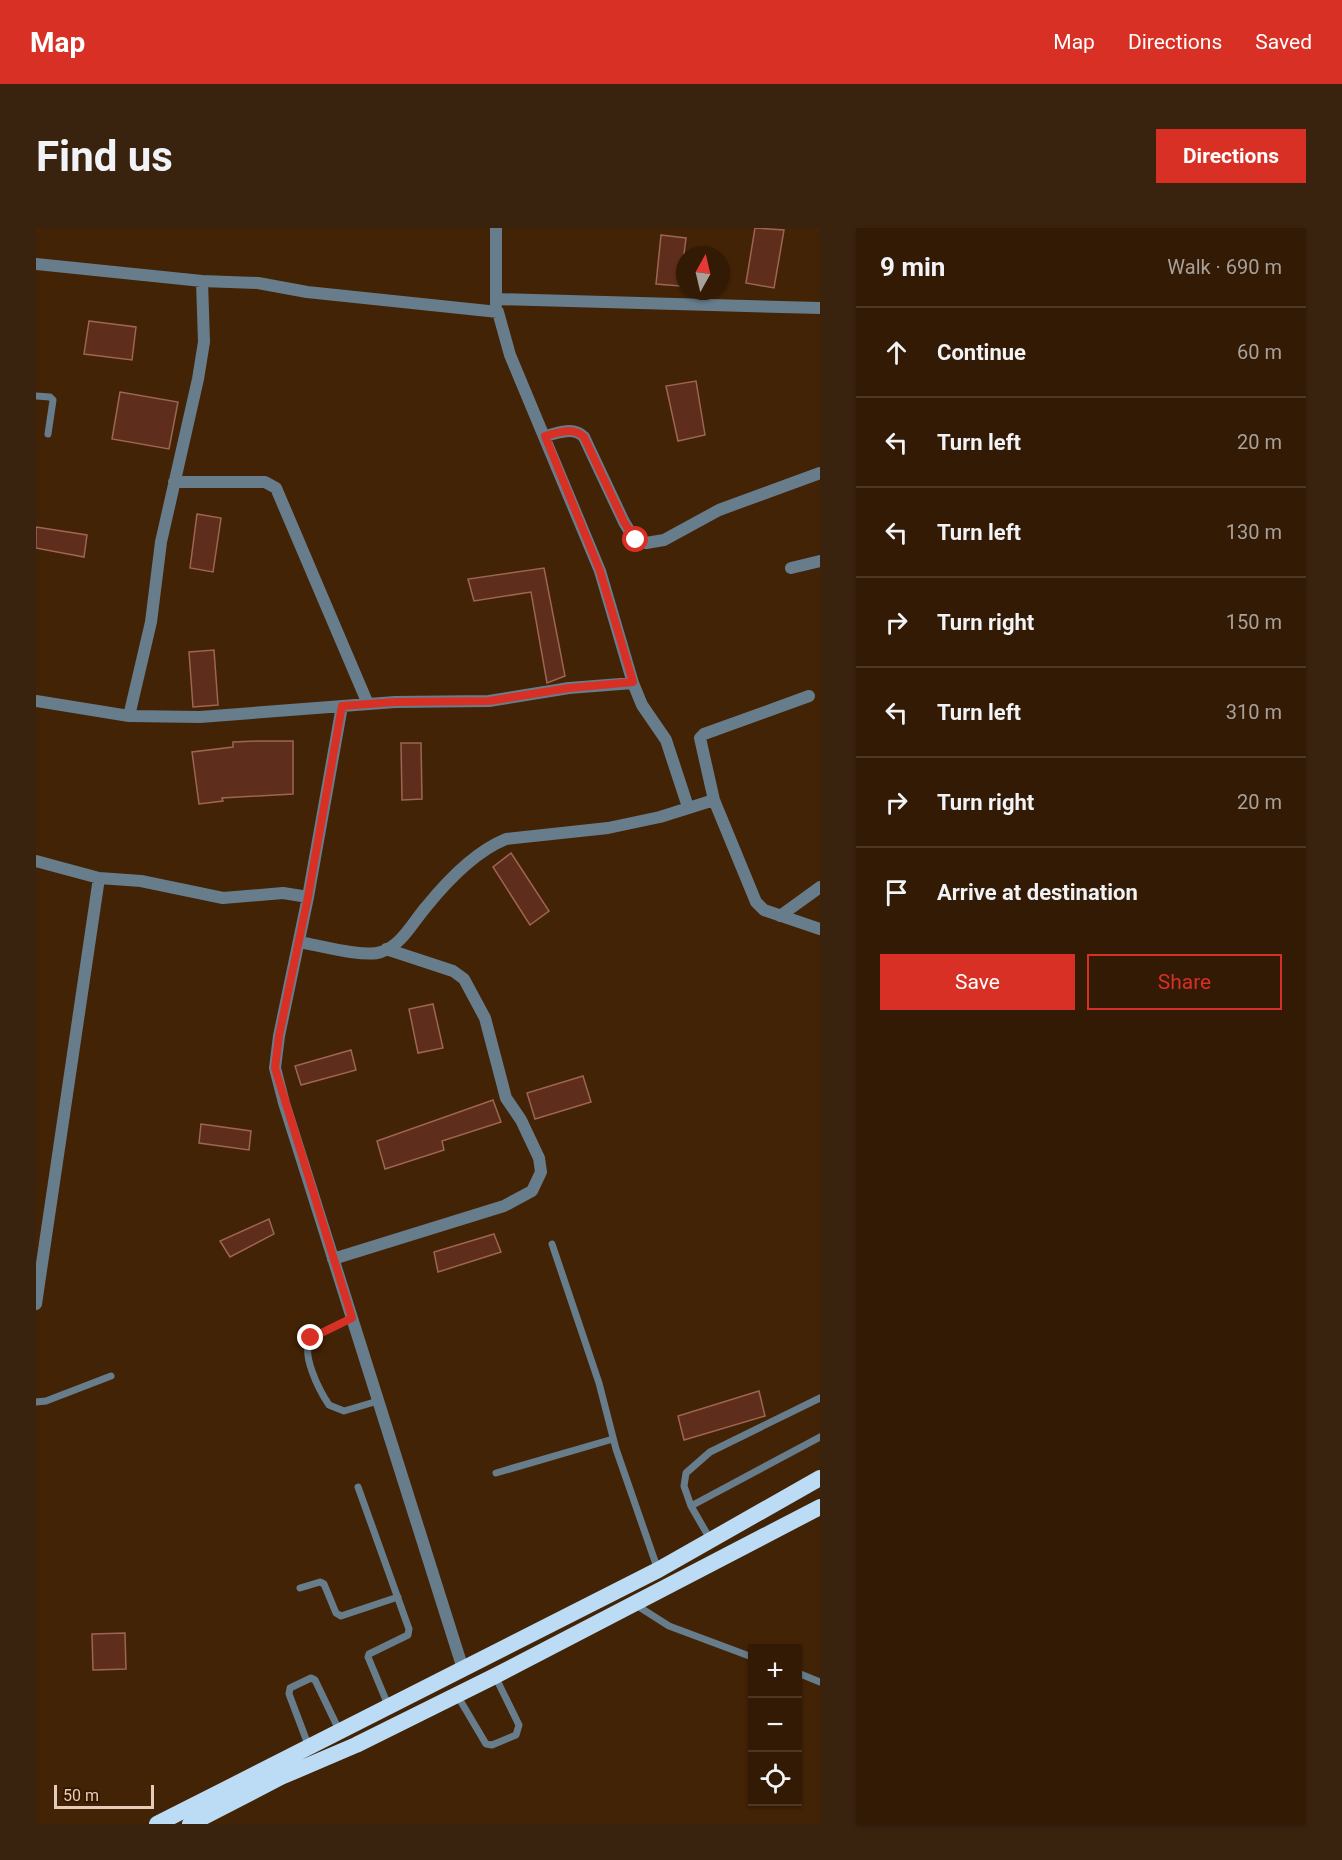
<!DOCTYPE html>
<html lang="en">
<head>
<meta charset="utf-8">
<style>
	body { margin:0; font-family:Roboto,sans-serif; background:#3a230e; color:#f1f3f6 }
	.controls { position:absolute; right:18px; bottom:18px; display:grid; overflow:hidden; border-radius:0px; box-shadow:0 2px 4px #0004 }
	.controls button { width:54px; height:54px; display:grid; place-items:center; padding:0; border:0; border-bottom:2px solid #4d3826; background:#321a04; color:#f1f3f6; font:30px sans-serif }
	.compass { position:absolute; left:640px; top:18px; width:54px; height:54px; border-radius:50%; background:#321a04; box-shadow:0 2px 4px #0004; rotate:8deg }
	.scale { position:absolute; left:18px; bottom:15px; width:100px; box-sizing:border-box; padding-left:6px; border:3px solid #e6ccb8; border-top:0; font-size:16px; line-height:21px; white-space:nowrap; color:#e6ccb8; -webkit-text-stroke:4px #371900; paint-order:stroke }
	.stop { position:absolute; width:18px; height:18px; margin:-14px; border:4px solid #d93025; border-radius:50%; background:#fff }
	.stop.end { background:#d93025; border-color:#fff; box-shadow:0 2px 6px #0008 }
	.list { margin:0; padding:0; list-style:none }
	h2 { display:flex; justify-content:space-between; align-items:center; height:78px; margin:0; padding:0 24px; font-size:26px }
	h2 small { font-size:20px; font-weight:400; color:#a8a19a }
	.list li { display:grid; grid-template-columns:39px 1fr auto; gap:18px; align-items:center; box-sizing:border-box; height:90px; padding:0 24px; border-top:2px solid #4d3826 }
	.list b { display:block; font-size:22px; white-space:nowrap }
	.list em { font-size:20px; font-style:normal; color:#a8a19a }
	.actions { display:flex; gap:12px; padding:18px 24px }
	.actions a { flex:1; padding:14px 0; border:2px solid #d93025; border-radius:0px; text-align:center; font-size:21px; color:#d93025 }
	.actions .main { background:#d93025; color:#fff }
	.icon { flex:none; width:33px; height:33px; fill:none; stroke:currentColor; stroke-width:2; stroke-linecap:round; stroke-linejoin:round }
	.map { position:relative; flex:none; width:784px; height:1596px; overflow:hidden; border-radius:0px }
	header { display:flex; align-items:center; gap:36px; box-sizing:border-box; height:84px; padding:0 30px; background:#d93025; color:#fff }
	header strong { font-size:28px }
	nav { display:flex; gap:33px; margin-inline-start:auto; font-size:21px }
	.intro { display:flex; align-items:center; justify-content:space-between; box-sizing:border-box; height:144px; padding:0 36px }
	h1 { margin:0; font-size:42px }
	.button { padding:15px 27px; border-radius:0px; background:#d93025; color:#fff; font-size:21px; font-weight:700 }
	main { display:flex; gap:36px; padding:0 36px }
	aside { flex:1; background:#321a04; border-radius:0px; box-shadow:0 2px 4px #0004 }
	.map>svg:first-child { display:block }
	.building { fill:#5f2d1c; stroke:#9d6552; stroke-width:1.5 }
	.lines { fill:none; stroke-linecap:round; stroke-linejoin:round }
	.service { stroke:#677d8c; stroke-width:7 }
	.minor { stroke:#677d8c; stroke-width:12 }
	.trunk { stroke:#bbdcf4; stroke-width:16 }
	.route { stroke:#d93025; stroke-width:8 }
</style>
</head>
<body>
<header>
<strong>Map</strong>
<nav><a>Map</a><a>Directions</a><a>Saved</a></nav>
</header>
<div class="intro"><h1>Find us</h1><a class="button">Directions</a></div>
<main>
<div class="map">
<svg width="784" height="1596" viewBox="0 0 784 1596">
	<rect width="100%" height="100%" fill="#422305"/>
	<path class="building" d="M 719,0 L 748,2 L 738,60 L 710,55 Z
		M 625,7 L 650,10 L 644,58 L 620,56 Z
		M 53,93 L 100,99 L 96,132 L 48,126 Z
		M 660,153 L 669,207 L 642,213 L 630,158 Z
		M 84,164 L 142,174 L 133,221 L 76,211 Z
		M 161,286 L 185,290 L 177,344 L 154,340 Z
		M 0,299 L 51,307 L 48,329 L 0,320 Z
		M 508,340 L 529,448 L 511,455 L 495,364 L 438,373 L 432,351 Z
		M 178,422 L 182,477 L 157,479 L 153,424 Z
		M 223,513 L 257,513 L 257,566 L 186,570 L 187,573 L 163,576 L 156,524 L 197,519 L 197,514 Z
		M 365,515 L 385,515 L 386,571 L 366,572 Z
		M 475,625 L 513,683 L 494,697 L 457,639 Z
		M 397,776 L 407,820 L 382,825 L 373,781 Z
		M 315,822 L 320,842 L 265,857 L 259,838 Z
		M 547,848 L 555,874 L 499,891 L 491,865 Z
		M 457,872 L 465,894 L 406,913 L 408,922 L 349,941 L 341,913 Z
		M 165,896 L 215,903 L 213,922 L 163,915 Z
		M 233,991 L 238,1006 L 194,1029 L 184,1013 Z
		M 458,1006 L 465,1024 L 402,1044 L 398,1024 Z
		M 723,1163 L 729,1188 L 648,1212 L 642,1188 Z
		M 89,1405 L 90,1441 L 57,1442 L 56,1406 Z"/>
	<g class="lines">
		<path class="service" d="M 0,168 L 14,169 L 17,172 L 12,206
			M 516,1016 L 563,1155 L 580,1221 L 622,1342
			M 316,1090 L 275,1110 C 264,1125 283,1162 293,1177 L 308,1183 L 342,1173
			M 0,1174 L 10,1173 L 75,1148
			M 460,1245 L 577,1211
			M 322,1259 L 373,1401 L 372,1407 L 333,1426 L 332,1429 L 352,1477
			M 655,1278 L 784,1209
			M 674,1311 L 655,1278 L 648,1258 L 650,1245 L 674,1224 L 784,1170
			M 264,1360 L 284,1354 L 288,1356 L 300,1385 L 305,1388 L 362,1369
			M 600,1377 L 633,1398 L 716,1429
			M 762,1445 L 784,1454
			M 421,1467 L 450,1516 L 456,1517 L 480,1507 L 483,1497 L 459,1448
			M 273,1519 L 253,1466 L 254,1460 L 275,1450 L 279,1452 L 303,1502"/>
		<path class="minor" d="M 460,0 L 460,77
			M 0,36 L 166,53 L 222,55 L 271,64 L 462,84 L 474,127 L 564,343 L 597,455 L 606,477 L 630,512 L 652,579
			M 460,71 L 784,80
			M 509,208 C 523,205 537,198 548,209 L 588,294 L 599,312 L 610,315 L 628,312 L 683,282 L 784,245
			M 138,254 L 229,254 L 240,260 L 332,476
			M 755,340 L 784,333
			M 773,468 L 668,506 L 664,510 L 678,572 L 720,674 L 728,682 L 784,701
			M 0,473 L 93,488 L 164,489 L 359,474 L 453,473 L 533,460 L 597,455
			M 306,478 L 272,669 L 243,808 L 239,840 L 248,875 L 427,1441
			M 93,488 L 115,394 L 125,314 L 162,151 L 168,114 L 166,53
			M 0,633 L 63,650 L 105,653 L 187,670 L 247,665 L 272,669
			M 744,688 L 784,659
			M 263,714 C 282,717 328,730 345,724 C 365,718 377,694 390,679 C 411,653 438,624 470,611 L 572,600 L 624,589 L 678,572
			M 297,1031 L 468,978 L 496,963 L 505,944 L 503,930 L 485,892 L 470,870 L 449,790 L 428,751 L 417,743 L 350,721
			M 0,1076 L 63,650"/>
		<path class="trunk" d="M 121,1596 L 622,1342 L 784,1250
			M 154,1596 L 245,1549 L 320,1517 L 459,1448 L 784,1279"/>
	</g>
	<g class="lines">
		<path class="route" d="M 275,1110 L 316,1090 L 239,840 L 243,808 L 272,669 L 306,478 L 359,474 L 453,473 L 533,460 L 597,454 L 564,343 L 509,208 C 523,205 536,198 548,209 L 588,294 L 600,312"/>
	</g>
</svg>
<div class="controls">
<button>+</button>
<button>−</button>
<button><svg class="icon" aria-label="locate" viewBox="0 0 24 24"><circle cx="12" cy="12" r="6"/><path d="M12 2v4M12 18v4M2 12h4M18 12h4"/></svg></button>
</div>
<svg class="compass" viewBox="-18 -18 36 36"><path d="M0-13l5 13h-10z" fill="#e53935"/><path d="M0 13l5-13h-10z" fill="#a8a19a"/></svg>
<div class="scale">50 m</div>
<div class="stop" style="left:600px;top:312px"></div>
<div class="stop end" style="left:275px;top:1110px"></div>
</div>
<aside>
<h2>9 min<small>Walk · 690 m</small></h2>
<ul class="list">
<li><svg class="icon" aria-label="ahead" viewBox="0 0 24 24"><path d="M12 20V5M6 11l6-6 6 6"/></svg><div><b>Continue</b></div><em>60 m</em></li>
<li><svg class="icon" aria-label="left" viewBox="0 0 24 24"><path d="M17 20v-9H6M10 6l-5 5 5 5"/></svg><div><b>Turn left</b></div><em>20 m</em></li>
<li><svg class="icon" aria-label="left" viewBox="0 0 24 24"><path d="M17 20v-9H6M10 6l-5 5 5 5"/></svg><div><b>Turn left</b></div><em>130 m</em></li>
<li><svg class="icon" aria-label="right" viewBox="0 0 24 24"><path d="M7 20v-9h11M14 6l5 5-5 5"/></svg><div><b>Turn right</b></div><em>150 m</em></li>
<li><svg class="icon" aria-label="left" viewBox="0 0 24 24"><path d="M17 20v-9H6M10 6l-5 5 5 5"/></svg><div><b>Turn left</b></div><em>310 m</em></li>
<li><svg class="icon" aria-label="right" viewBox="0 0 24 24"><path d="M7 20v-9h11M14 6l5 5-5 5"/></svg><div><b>Turn right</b></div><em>20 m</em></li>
<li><svg class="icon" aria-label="arrive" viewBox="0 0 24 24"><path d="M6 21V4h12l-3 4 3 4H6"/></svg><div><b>Arrive at destination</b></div></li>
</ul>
<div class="actions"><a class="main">Save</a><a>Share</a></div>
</aside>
</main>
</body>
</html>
